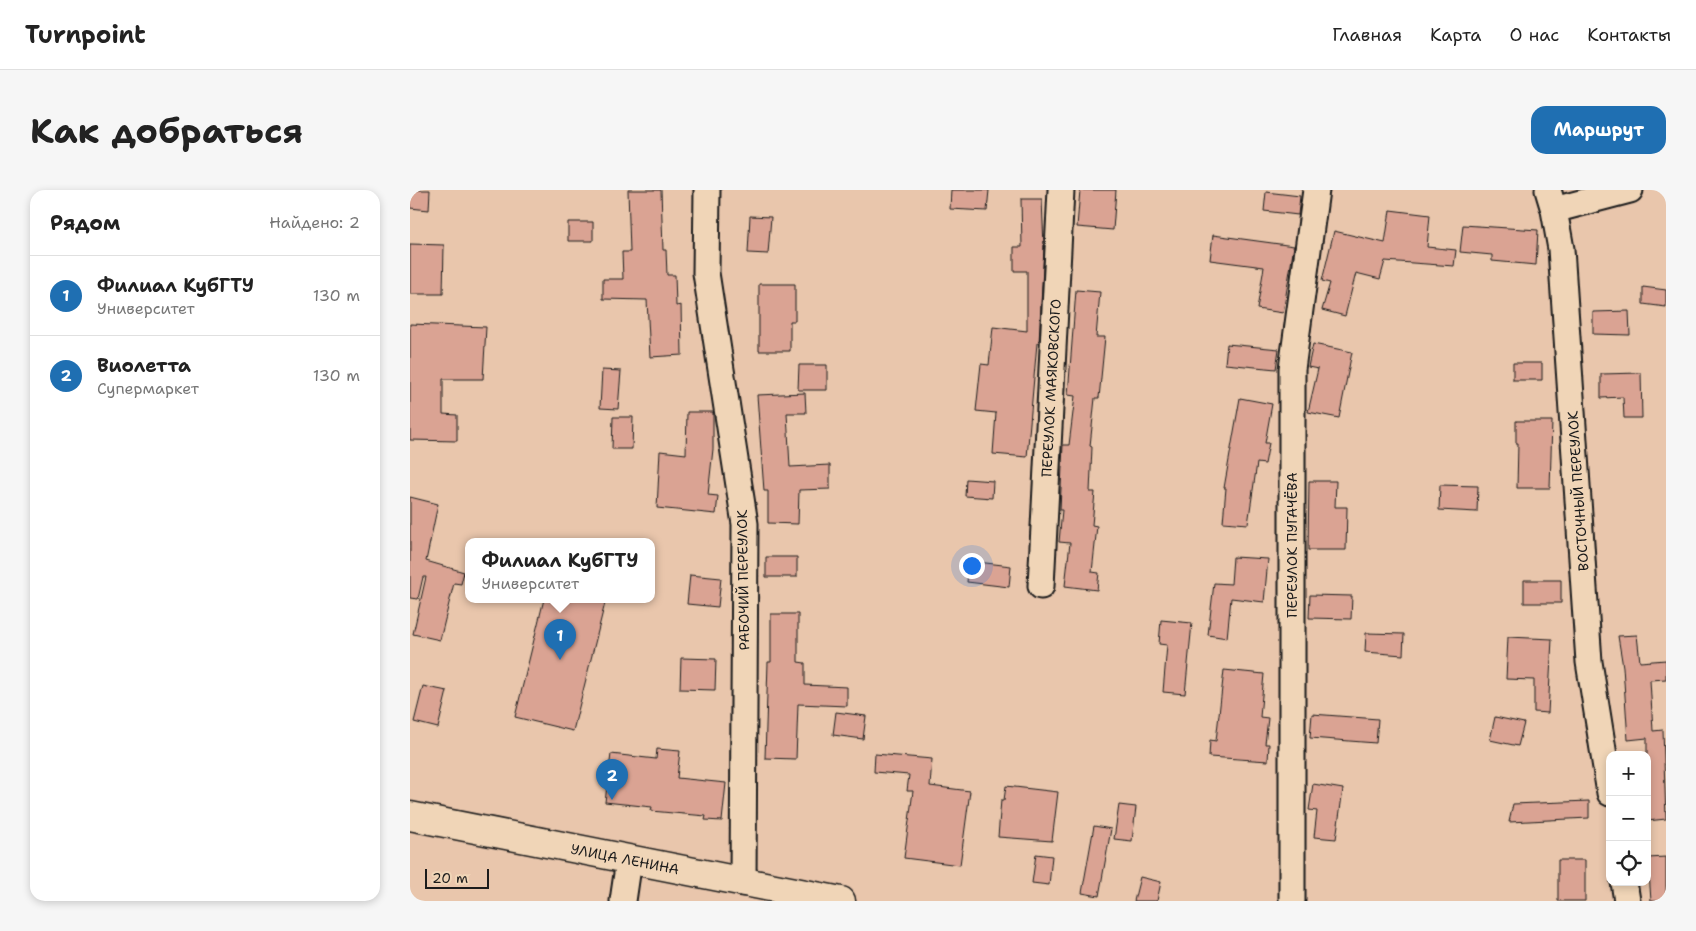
<!DOCTYPE html>
<html lang="ru">
<head>
<meta charset="utf-8">
<style>
	body { margin:0; font-family:"Shantell Sans",sans-serif; background:#f6f6f6; color:#222 }
	.controls { position:absolute; right:15px; bottom:15px; display:grid; overflow:hidden; border-radius:10px; box-shadow:0 2px 8px #0003 }
	.controls button { width:45px; height:45px; display:grid; place-items:center; padding:0; border:0; border-bottom:1px solid #e0e0e0; background:#fff; color:#222; font:25px sans-serif }
	.scale { position:absolute; left:15px; bottom:12px; width:64px; box-sizing:border-box; padding-left:5px; border:2px solid #1c1c1c; border-top:0; font-size:14px; line-height:18px; white-space:nowrap; color:#1c1c1c; -webkit-text-stroke:4px #f0d5b7; paint-order:stroke }
	.you { position:absolute; left:561px; top:375px; width:18px; height:18px; margin:-12px; border:4px solid #fff; border-radius:50%; background:#1a73e8; box-shadow:0 0 0 8px #1a73e833 }
	.badge { display:grid; place-items:center; width:32px; height:32px; border-radius:50%; background:#1f6fb2; color:#fff; font-size:16px; font-weight:700 }
	.pin { position:absolute; translate:-50% -41px; filter:drop-shadow(0 1px 2px #0008) }
	.pin::after { content:''; position:absolute; top:26px; width:18px; height:15px; background:inherit; clip-path:polygon(0 0,100% 0,50% 100%) }
	.popup { position:absolute; left:55px; top:348px; width:190px; height:65px; box-sizing:border-box; display:grid; place-content:center; border-radius:10px; background:#fff; filter:drop-shadow(0 1px 4px #0005); font-size:16px; white-space:nowrap; color:#767676 }
	.popup b { font-size:19px; color:#222 }
	.popup::after { content:''; position:absolute; left:50%; top:100%; margin-left:-10px; border:10px solid transparent; border-top-color:#fff }
	.list { margin:0; padding:0; list-style:none }
	h2 { display:flex; justify-content:space-between; align-items:center; height:65px; margin:0; padding:0 20px; font-size:21px }
	h2 small { font-size:16px; font-weight:400; color:#767676 }
	.list li { display:grid; grid-template-columns:32px 1fr auto; gap:15px; align-items:center; box-sizing:border-box; height:80px; padding:0 20px; border-top:1px solid #e0e0e0 }
	.list b { display:block; font-size:19px; white-space:nowrap }
	.list p { margin:0; font-size:16px; white-space:nowrap; color:#767676 }
	.list em { font-size:16px; font-style:normal; color:#767676 }
	.icon { flex:none; width:28px; height:28px; fill:none; stroke:currentColor; stroke-width:2; stroke-linecap:round; stroke-linejoin:round }
	.map { position:relative; flex:none; width:1256px; height:711px; overflow:hidden; border-radius:15px }
	header { display:flex; align-items:center; gap:30px; box-sizing:border-box; height:70px; padding:0 25px; background:#fff; border-bottom:1px solid #e0e0e0 }
	header strong { font-size:24px }
	nav { display:flex; gap:28px; margin-inline-start:auto; font-size:18px }
	.intro { display:flex; align-items:center; justify-content:space-between; box-sizing:border-box; height:120px; padding:0 30px }
	h1 { margin:0; font-size:35px }
	.button { padding:12px 22px; border-radius:15px; background:#1f6fb2; color:#fff; font-size:18px; font-weight:700 }
	main { display:flex; gap:30px; padding:0 30px }
	aside { flex:1; background:#fff; border-radius:15px; box-shadow:0 2px 8px #0003 }
	.map>svg:first-child { display:block }
	.building { fill:#daa393; stroke:#1c1c1c }
	.lines { fill:none; stroke-linecap:round; stroke-linejoin:round }
	.minor-casing { stroke:#1c1c1c; stroke-width:29 }
	.major-casing { stroke:#1c1c1c; stroke-width:31 }
	.minor { stroke:#f0d5b7; stroke-width:25 }
	.major { stroke:#f0d5b7; stroke-width:28 }
	.labels { text-anchor:middle; dominant-baseline:central; stroke-width:4.5; stroke-linejoin:round; paint-order:stroke }
	.street-label { font-size:14px; fill:#1c1c1c; stroke:#f0d5b7 }
</style>
</head>
<body>
<header>
<strong>Turnpoint</strong>
<nav><a>Главная</a><a>Карта</a><a>О нас</a><a>Контакты</a></nav>
</header>
<div class="intro"><h1>Как добраться</h1><a class="button">Маршрут</a></div>
<main>
<aside>
<h2>Рядом<small>Найдено: 2</small></h2>
<ul class="list">
<li><span class="badge">1</span><div><b>Филиал КубГТУ</b><p>Университет</p></div><em>130 m</em></li>
<li><span class="badge">2</span><div><b>Виолетта</b><p>Супермаркет</p></div><em>130 m</em></li>
</ul>
</aside>
<div class="map">
<svg width="1256" height="711" viewBox="0 0 1256 711">
	<rect width="100%" height="100%" fill="#e9c6ac"/>
	<filter id="ink" filterUnits="userSpaceOnUse"><feTurbulence type="fractalNoise" baseFrequency=".02" numOctaves="2"/><feDisplacementMap in="SourceGraphic" scale="10" xChannelSelector="R" yChannelSelector="G"/><feConvolveMatrix kernelMatrix="1 2 1 2 8 2 1 2 1" color-interpolation-filters="sRGB"/></filter>
	<g filter="url(#ink)">
		<path class="building" d="M 0,0 L 20,0 L 19,20 L 0,18 Z
			M 218,0 L 251,0 L 253,60 L 256,60 L 257,85 L 265,85 L 266,116 L 271,115 L 272,165 L 240,167 L 237,110 L 193,109 L 193,89 L 213,89 L 212,62 L 220,62 Z
			M 541,0 L 579,0 L 577,21 L 540,19 Z
			M 670,0 L 706,0 L 703,40 L 667,37 Z
			M 856,2 L 890,6 L 888,25 L 854,21 Z
			M 611,9 L 632,9 L 634,57 L 629,153 L 627,153 L 617,267 L 583,264 L 586,223 L 566,221 L 571,174 L 579,175 L 583,137 L 617,141 L 617,81 L 604,81 L 604,57 L 612,57 Z
			M 980,20 L 1020,25 L 1017,57 L 1046,60 L 1044,76 L 975,71 L 970,89 L 946,83 L 935,126 L 912,120 L 920,93 L 912,91 L 924,41 L 975,53 Z
			M 340,26 L 361,27 L 358,64 L 338,63 Z
			M 158,32 L 183,32 L 183,51 L 158,51 Z
			M 1053,35 L 1128,40 L 1126,75 L 1082,71 L 1082,65 L 1050,62 Z
			M 803,45 L 884,56 L 873,123 L 847,119 L 854,77 L 800,70 Z
			M 0,54 L 34,55 L 33,104 L 0,104 Z
			M 349,94 L 385,94 L 385,131 L 380,131 L 380,161 L 349,161 Z
			M 1233,97 L 1256,100 L 1256,117 L 1233,114 Z
			M 666,100 L 690,102 L 686,147 L 695,147 L 689,208 L 685,208 L 680,256 L 682,257 L 680,302 L 685,302 L 682,335 L 687,336 L 682,382 L 689,383 L 687,400 L 655,396 L 660,353 L 649,352 L 652,320 L 650,320 L 653,255 L 659,255 L 665,206 L 658,205 Z
			M 1219,121 L 1220,145 L 1183,144 L 1183,122 Z
			M 0,134 L 76,137 L 73,189 L 33,189 L 33,224 L 47,225 L 47,251 L 0,250 Z
			M 817,154 L 869,159 L 866,179 L 815,174 Z
			M 903,154 L 942,162 L 929,228 L 898,222 L 908,179 L 898,177 Z
			M 1103,173 L 1132,173 L 1132,190 L 1103,190 Z
			M 389,175 L 417,175 L 417,200 L 388,200 Z
			M 192,180 L 211,181 L 208,219 L 190,218 Z
			M 1231,183 L 1232,228 L 1214,228 L 1213,207 L 1191,208 L 1191,184 Z
			M 395,203 L 396,223 L 377,223 L 380,277 L 420,275 L 420,299 L 389,300 L 388,334 L 358,333 L 358,301 L 354,301 L 347,205 Z
			M 830,208 L 862,214 L 855,253 L 859,253 L 855,274 L 847,273 L 838,334 L 813,332 L 816,298 L 814,298 Z
			M 277,222 L 303,222 L 303,259 L 298,305 L 308,306 L 306,324 L 247,318 L 250,261 L 276,264 Z
			M 203,227 L 223,227 L 222,259 L 202,259 Z
			M 1106,231 L 1142,231 L 1140,298 L 1107,298 L 1108,253 L 1106,253 Z
			M 556,289 L 583,291 L 582,308 L 555,306 Z
			M 899,291 L 926,291 L 925,317 L 937,317 L 936,360 L 898,360 Z
			M 1030,295 L 1068,296 L 1067,322 L 1029,320 Z
			M 0,307 L 28,314 L 16,371 L 54,382 L 51,394 L 44,393 L 30,450 L 3,444 L 16,387 L 13,387 L 8,409 L 0,408 Z
			M 356,367 L 387,367 L 387,387 L 356,387 Z
			M 823,367 L 858,369 L 854,412 L 821,408 L 817,448 L 798,445 L 804,393 L 821,394 Z
			M 559,371 L 601,376 L 599,397 L 557,392 Z
			M 280,385 L 311,388 L 308,417 L 277,414 Z
			M 1114,390 L 1151,390 L 1151,413 L 1114,413 Z
			M 900,405 L 942,406 L 941,429 L 899,428 Z
			M 134,409 L 178,409 L 195,413 L 163,541 L 105,527 Z
			M 361,424 L 388,424 L 388,472 L 395,473 L 395,495 L 437,497 L 437,516 L 388,514 L 386,569 L 355,568 L 358,472 L 361,472 Z
			M 751,430 L 782,433 L 775,504 L 753,502 L 757,455 L 749,454 Z
			M 956,443 L 994,444 L 993,465 L 955,462 Z
			M 1227,445 L 1230,472 L 1256,470 L 1256,489 L 1240,490 L 1243,541 L 1253,540 L 1256,629 L 1237,631 L 1237,548 L 1218,550 L 1213,477 L 1208,446 Z
			M 1098,447 L 1142,449 L 1138,523 L 1124,522 L 1124,490 L 1096,489 Z
			M 271,468 L 306,469 L 305,500 L 270,499 Z
			M 814,480 L 854,484 L 850,527 L 858,528 L 855,554 L 859,554 L 858,571 L 799,567 L 800,550 L 806,551 Z
			M 13,496 L 37,501 L 28,538 L 4,532 Z
			M 426,522 L 456,526 L 453,549 L 423,545 Z
			M 902,524 L 968,529 L 966,553 L 900,548 Z
			M 1085,527 L 1114,533 L 1108,556 L 1080,550 Z
			M 247,559 L 270,561 L 267,588 L 316,593 L 312,631 L 295,630 L 296,626 L 241,621 L 242,617 L 195,612 L 201,564 L 246,569 Z
			M 465,564 L 522,569 L 520,596 L 560,601 L 550,675 L 494,668 L 503,601 L 497,601 L 499,585 L 464,582 Z
			M 903,594 L 933,599 L 926,649 L 904,647 L 907,621 L 899,620 Z
			M 596,596 L 648,602 L 642,651 L 588,647 L 591,610 L 594,610 Z
			M 1179,611 L 1179,628 L 1099,632 L 1103,614 Z
			M 709,615 L 726,617 L 722,651 L 704,649 Z
			M 684,636 L 701,639 L 689,706 L 672,703 Z
			M 626,664 L 642,666 L 639,695 L 622,693 Z
			M 1256,667 L 1256,711 L 1241,711 L 1238,668 Z
			M 1148,670 L 1175,670 L 1175,711 L 1148,711 Z
			M 730,687 L 751,692 L 747,711 L 724,711 Z"/>
		<g class="lines">
			<defs>
				<path id="minor" d="M 297,0 L 296,83 L 335,334 L 333,693
					M 1138,0 L 1144,20 L 1151,59 L 1179,472 L 1200,603
					M 1144,20 L 1220,0
					M 631,396 L 651,0
					M 1214,692 L 1217,711
					M 213,711 L 219,670
					M 882,711 L 882,179 L 906,0"/>
				<path id="major" d="M 0,626 L 431,711"/>
			</defs>
			<use href="#minor" class="minor-casing"/>
			<use href="#major" class="major-casing"/>
			<use href="#minor" class="minor"/>
			<use href="#major" class="major"/>
		</g>
	</g>
	<g class="labels">
		<g class="street-label">
			<text transform="translate(641 198) rotate(-87)">ПЕРЕУЛОК МАЯКОВСКОГО</text>
			<text transform="translate(1168 301) rotate(-94)">ВОСТОЧНЫЙ ПЕРЕУЛОК</text>
			<text transform="translate(882 355) rotate(-90)">ПЕРЕУЛОК ПУГАЧЁВА</text>
			<text transform="translate(333 390) rotate(-91)">РАБОЧИЙ ПЕРЕУЛОК</text>
			<text transform="translate(215 669) rotate(11)">УЛИЦА ЛЕНИНА</text>
		</g>
	</g>
</svg>
<div class="controls">
<button>+</button>
<button>−</button>
<button><svg class="icon" aria-label="locate" viewBox="0 0 24 24"><circle cx="12" cy="12" r="6"/><path d="M12 2v4M12 18v4M2 12h4M18 12h4"/></svg></button>
</div>
<div class="scale">20 m</div>
<div class="you"></div>
<div class="pin badge" style="left:150px;top:470px">1</div>
<div class="popup"><b>Филиал КубГТУ</b>Университет</div>
<div class="pin badge" style="left:202px;top:610px">2</div>
</div>
</main>
</body>
</html>
